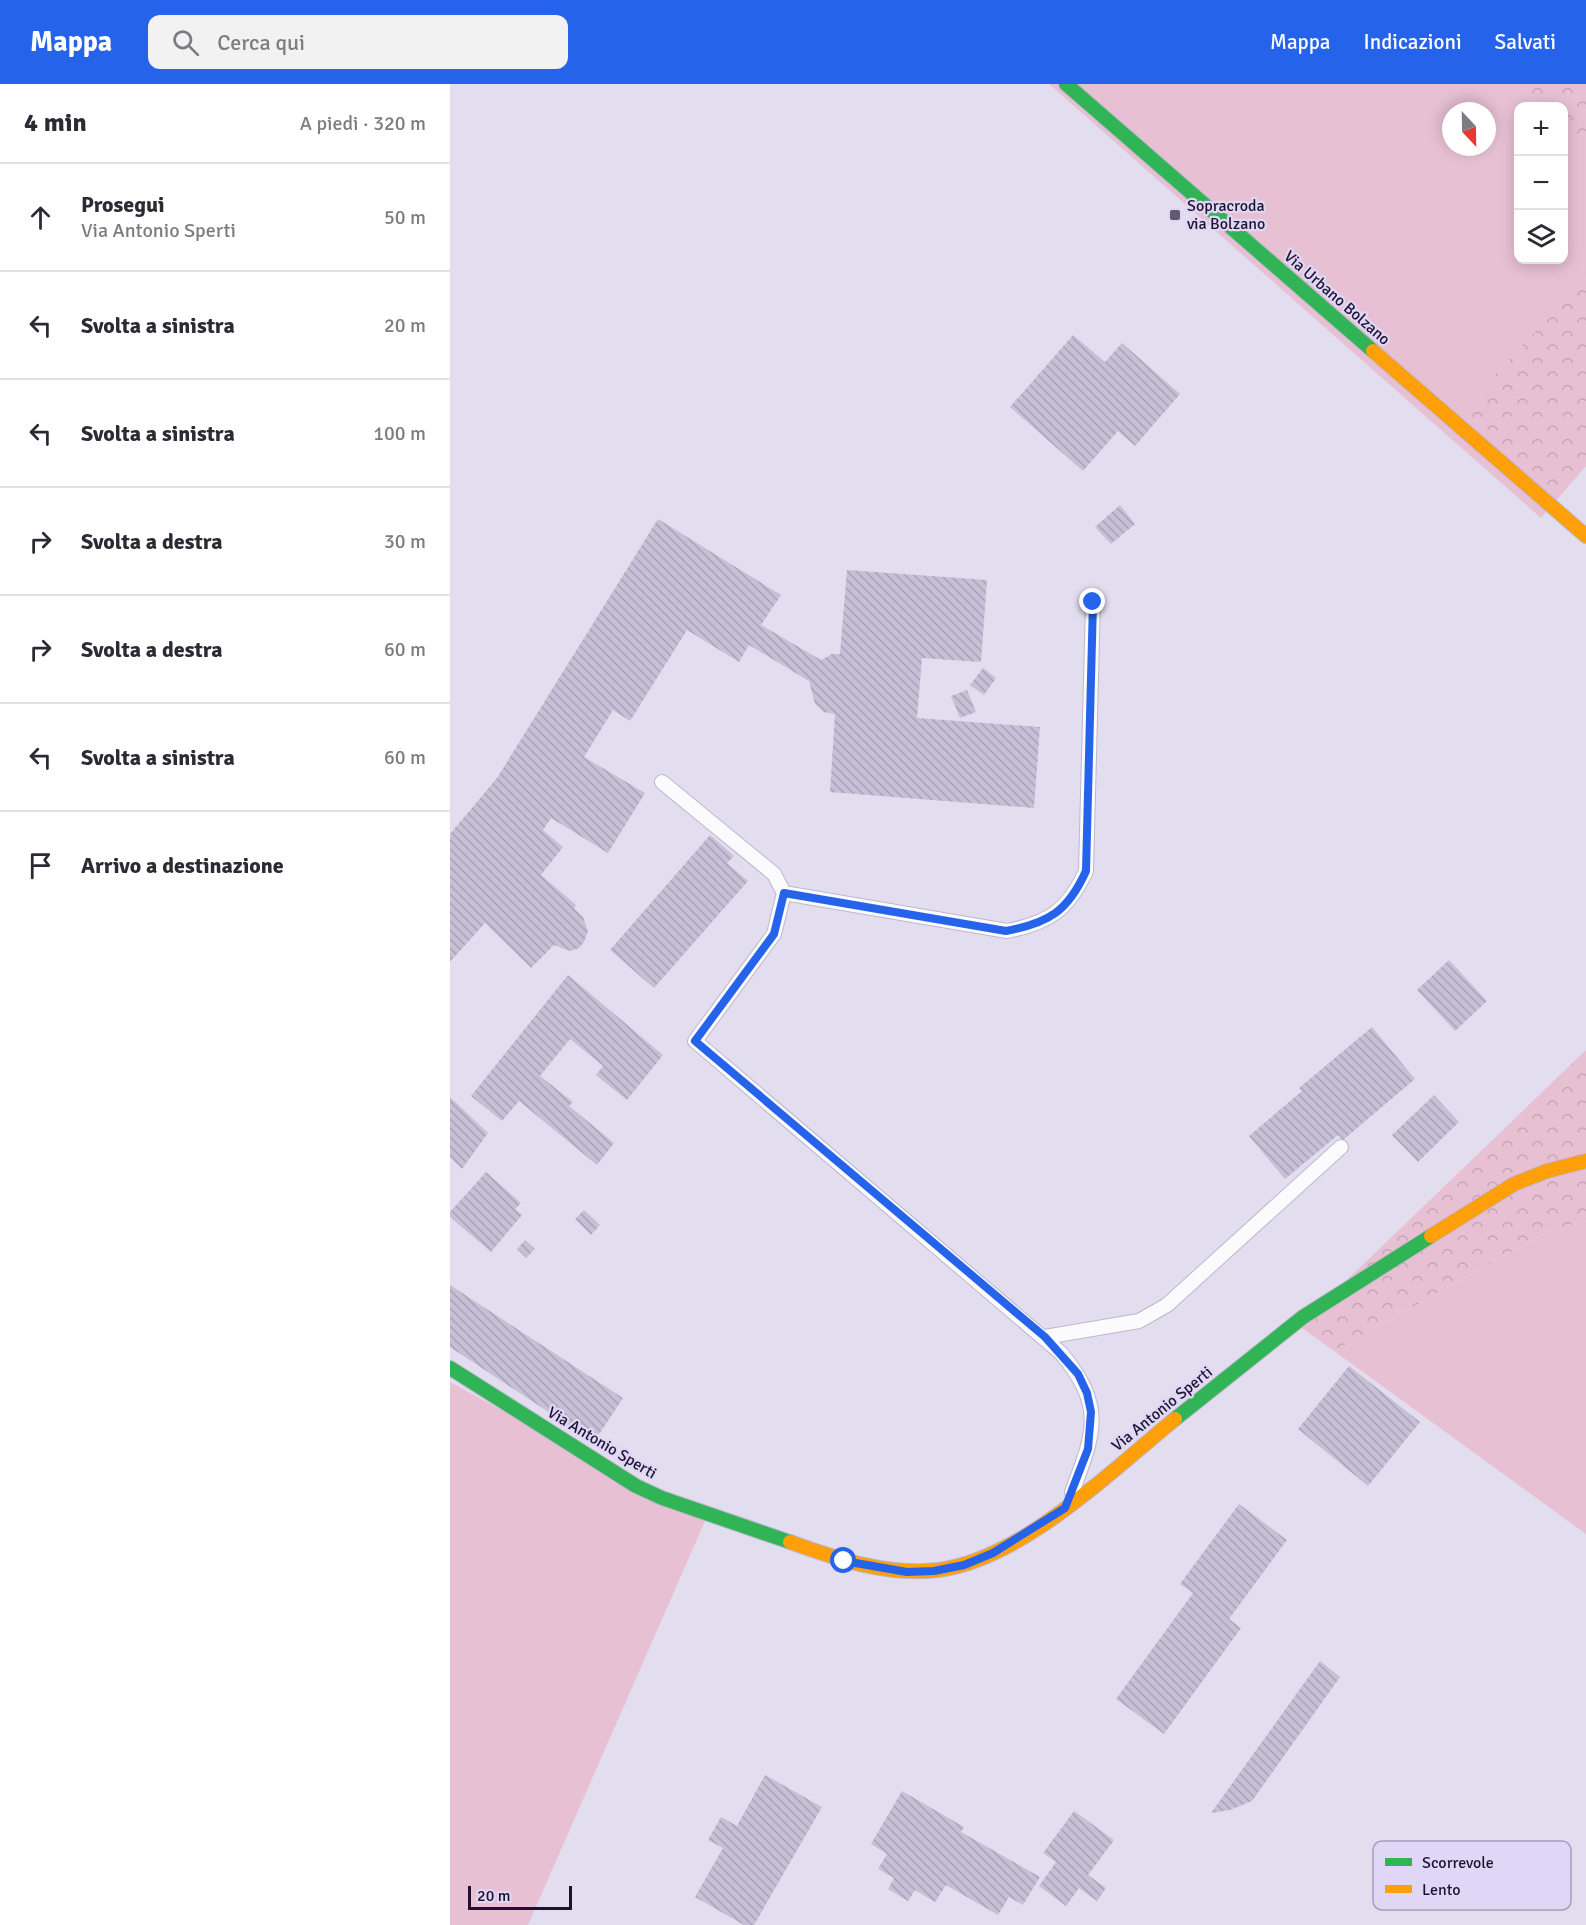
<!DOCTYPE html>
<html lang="it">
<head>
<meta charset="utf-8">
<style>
	body { margin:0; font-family:Signika,sans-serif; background:#f2f2f3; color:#2b2b33 }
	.controls { position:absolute; right:18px; top:18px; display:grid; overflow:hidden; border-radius:12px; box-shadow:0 3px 15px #0003 }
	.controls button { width:54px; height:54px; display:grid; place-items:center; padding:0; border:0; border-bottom:2px solid #e1e1e2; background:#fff; color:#2b2b33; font:30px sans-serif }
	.compass { position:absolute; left:992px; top:18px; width:54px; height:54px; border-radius:50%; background:#fff; box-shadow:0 3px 15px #0003; rotate:158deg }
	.scale { position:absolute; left:18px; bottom:15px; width:104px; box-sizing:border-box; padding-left:6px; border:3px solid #1d132e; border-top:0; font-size:16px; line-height:21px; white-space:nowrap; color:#1d132e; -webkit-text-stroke:4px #e0d7f6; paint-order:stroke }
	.stop { position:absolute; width:18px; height:18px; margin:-14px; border:4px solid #2563eb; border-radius:50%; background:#fff }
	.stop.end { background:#2563eb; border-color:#fff; box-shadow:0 2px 6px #0008 }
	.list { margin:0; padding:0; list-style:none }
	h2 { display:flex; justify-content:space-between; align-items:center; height:78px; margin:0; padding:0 24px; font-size:26px }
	h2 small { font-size:20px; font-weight:400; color:#7c7c81 }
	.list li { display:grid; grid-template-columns:39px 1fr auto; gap:18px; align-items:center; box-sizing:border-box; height:108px; padding:0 24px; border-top:2px solid #e1e1e2 }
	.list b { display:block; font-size:22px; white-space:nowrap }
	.list p { margin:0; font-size:20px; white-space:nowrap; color:#7c7c81 }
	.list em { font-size:20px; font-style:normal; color:#7c7c81 }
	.icon { flex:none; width:33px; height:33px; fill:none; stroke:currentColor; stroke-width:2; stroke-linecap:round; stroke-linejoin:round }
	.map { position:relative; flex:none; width:1136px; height:1841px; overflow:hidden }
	header { display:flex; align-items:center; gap:36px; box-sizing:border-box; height:84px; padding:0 30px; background:#2563eb; color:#fff }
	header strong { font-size:28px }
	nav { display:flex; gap:33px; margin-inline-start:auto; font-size:21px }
	.search { width:420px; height:54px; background:#f2f2f3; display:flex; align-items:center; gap:15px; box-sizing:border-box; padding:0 21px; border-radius:12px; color:#7c7c81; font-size:22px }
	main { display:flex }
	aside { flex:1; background:#fff }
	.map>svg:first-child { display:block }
	.grass { fill:#e7c0d4; fill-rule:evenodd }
	.forest { fill:url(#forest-crowns) }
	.building { fill:url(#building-back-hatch) }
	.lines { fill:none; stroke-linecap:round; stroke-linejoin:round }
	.lane-casing { stroke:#beb7cc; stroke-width:16 }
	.fast-casing { stroke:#beb7cc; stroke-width:16 }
	.slow-casing { stroke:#beb7cc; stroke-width:16 }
	.lane { stroke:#fbfafd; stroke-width:14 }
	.fast { stroke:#30b455; stroke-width:14 }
	.slow { stroke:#ff9f0a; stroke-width:14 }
	.route { stroke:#2563eb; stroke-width:8 }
	.poi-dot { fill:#625a72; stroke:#e0d7f6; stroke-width:2 }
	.labels { text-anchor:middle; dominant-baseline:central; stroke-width:4.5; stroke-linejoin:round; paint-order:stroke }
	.poi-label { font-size:16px; fill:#1d132e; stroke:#e0d7f6; text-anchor:start }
	.street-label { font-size:16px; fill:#1d132e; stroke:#e0d7f6 }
	.key { fill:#e0d7f6; stroke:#a69cba; stroke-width:1.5 }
	.key-label { font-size:16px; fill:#1d132e }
</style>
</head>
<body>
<header>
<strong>Mappa</strong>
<div class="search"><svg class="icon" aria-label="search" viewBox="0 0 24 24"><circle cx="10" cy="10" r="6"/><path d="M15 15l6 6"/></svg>Cerca qui</div>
<nav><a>Mappa</a><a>Indicazioni</a><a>Salvati</a></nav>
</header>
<main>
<aside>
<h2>4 min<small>A piedi · 320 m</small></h2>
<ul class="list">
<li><svg class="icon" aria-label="ahead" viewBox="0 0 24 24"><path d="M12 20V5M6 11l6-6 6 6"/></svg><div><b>Prosegui</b><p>Via Antonio Sperti</p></div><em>50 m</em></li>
<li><svg class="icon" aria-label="left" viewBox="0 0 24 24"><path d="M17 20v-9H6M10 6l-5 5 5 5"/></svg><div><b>Svolta a sinistra</b></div><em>20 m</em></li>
<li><svg class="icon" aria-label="left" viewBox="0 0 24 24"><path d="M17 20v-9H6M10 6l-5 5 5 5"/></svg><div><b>Svolta a sinistra</b></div><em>100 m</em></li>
<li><svg class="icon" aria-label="right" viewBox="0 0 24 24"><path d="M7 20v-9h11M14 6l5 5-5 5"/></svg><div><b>Svolta a destra</b></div><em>30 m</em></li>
<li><svg class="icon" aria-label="right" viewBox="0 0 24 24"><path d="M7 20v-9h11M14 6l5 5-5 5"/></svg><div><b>Svolta a destra</b></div><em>60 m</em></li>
<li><svg class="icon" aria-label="left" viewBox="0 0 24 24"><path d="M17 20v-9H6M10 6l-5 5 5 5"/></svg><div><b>Svolta a sinistra</b></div><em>60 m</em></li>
<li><svg class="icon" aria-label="arrive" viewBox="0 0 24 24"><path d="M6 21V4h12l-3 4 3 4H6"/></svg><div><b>Arrivo a destinazione</b></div></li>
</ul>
</aside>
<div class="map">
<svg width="1136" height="1841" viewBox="0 0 1136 1841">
	<defs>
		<pattern id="forest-crowns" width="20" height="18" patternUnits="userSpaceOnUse" patternTransform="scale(1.5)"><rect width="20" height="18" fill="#e7c0d4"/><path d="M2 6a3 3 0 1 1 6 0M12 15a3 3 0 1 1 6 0" fill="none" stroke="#c6a4b6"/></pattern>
		<pattern id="building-back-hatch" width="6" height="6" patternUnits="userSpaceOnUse" patternTransform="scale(1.5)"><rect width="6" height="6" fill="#c6bfd5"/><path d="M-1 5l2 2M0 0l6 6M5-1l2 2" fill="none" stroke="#aaa3b7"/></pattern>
	</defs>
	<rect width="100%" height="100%" fill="#e3deef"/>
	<path class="grass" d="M 599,0 L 1066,0 L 1087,22 L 1068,22 L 1068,176 L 1114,176 L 1114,50 L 1136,51 L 1136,195 L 1047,288 L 1000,354 ZM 1001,27 L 1037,27 L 1037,63 L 1001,63 Z
		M 1136,1137 L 1136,1450 L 884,1267 L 1095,1149 Z
		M 0,1298 L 255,1437 L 78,1841 L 0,1841 Z"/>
	<path class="forest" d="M 1066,0 L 1136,0 L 1136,51 L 1114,51 L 1114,22 L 1087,22 Z
		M 1136,195 L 1136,382 L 1091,434 L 1000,354 L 1047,288 Z
		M 1136,966 L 1136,1137 L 1095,1149 L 884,1267 L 849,1242 Z"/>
	<path class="building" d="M 623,251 L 655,278 L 672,259 L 730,310 L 685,362 L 668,347 L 633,387 L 560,323 Z
		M 670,421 L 685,440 L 661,460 L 645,443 Z
		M 208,435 L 331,511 L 311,541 L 371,576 L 382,570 L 390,570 L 397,486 L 537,496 L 531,578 L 472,574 L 467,634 L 590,643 L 584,724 L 380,708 L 385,630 L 374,628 L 365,620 L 359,597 L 299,561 L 289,578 L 237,546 L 180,637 L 163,626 L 134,673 L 195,709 L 158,769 L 101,734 L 93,746 L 113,763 L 91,791 L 126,821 L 124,824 L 133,833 L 138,847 L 134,858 L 129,864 L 120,867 L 104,861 L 81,884 L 35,839 L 0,878 L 0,750 L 47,694 Z
		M 533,584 L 546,594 L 534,611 L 520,601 Z
		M 517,606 L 526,628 L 510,634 L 501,612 Z
		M 260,751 L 284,772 L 277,779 L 298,797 L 204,904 L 160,866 Z
		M 999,876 L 1037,917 L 1005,947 L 967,906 Z
		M 118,891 L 213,971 L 177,1016 L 146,991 L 153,982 L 120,955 L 90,992 L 123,1018 L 119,1022 L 164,1059 L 147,1081 L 69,1017 L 52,1037 L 21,1012 Z
		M 922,943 L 965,995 L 893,1056 L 888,1051 L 835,1095 L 799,1052 L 852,1007 L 849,1004 Z
		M 984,1011 L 1009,1038 L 968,1078 L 942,1051 Z
		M 0,1013 L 38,1049 L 12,1085 L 0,1073 Z
		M 36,1088 L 71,1119 L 65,1125 L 72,1131 L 41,1168 L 0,1133 L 0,1128 Z
		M 134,1126 L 150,1141 L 141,1151 L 125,1135 Z
		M 75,1156 L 85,1165 L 76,1174 L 67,1165 Z
		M 0,1201 L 173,1314 L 144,1358 L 0,1263 Z
		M 899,1282 L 970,1338 L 918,1402 L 848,1345 Z
		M 789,1420 L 837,1456 L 779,1535 L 791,1544 L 714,1650 L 666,1615 L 743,1509 L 730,1500 Z
		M 870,1577 L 890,1593 L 802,1717 L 780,1726 L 761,1729 Z
		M 315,1691 L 372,1723 L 304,1841 L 294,1841 L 245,1813 L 273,1764 L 258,1756 L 271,1733 L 287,1742 Z
		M 452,1707 L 514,1743 L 511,1748 L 590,1793 L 573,1821 L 559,1813 L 548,1831 L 496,1801 L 485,1818 L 465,1806 L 458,1817 L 438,1805 L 444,1794 L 428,1785 L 437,1770 L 421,1760 Z
		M 624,1727 L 664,1756 L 638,1791 L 656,1804 L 647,1817 L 629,1804 L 616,1822 L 589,1802 L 606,1778 L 593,1769 Z"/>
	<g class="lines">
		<defs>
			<path id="lane" d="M 212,698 L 324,790 L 334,809 L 324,850 L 245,957 L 611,1269 C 655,1322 645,1348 622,1408
				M 334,809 L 557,847 C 599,839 618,826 636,787 L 643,518
				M 595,1253 L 689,1237 L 717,1221 L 891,1063"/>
			<path id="fast" d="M 616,0 L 923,267
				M 0,1284 L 186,1402 L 212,1414 L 340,1458
				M 725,1335 L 853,1233 L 981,1152"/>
			<path id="slow" d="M 923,267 L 1136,452
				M 981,1152 L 1064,1100 L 1097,1087 L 1136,1077
				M 340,1458 C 387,1475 437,1492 488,1486 C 571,1476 661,1387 725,1335"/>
		</defs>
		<use href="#lane" class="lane-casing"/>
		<use href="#fast" class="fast-casing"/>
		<use href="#slow" class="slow-casing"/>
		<use href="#lane" class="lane"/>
		<use href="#fast" class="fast"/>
		<use href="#slow" class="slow"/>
	</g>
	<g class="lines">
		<path class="route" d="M 394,1477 L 457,1488 L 484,1487 L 514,1481 L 543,1469 L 615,1424 L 638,1365 L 641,1328 L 637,1309 L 628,1290 L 595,1253 L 245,957 L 324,850 L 334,809 L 556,847 C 599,839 618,827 636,787 L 643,518"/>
	</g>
	<rect class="poi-dot" x="719" y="125" width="12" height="12" rx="3"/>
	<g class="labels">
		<g class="poi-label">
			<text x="737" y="122">Sopracroda<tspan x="737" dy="18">via Bolzano</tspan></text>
		</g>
		<g class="street-label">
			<text transform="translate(887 214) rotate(41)">Via Urbano Bolzano</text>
			<text transform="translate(712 1325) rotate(-39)">Via Antonio Sperti</text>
			<text transform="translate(152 1359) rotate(31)">Via Antonio Sperti</text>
		</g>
	</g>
	<rect x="923" y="1757" width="198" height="69" rx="9" class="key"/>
	<rect x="935" y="1774" width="27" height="8" fill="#30b455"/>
	<rect x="935" y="1801" width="27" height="8" fill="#ff9f0a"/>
	<g class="key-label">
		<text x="972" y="1784">Scorrevole</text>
		<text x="972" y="1811">Lento</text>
	</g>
</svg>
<div class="controls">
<button>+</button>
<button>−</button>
<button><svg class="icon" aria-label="layers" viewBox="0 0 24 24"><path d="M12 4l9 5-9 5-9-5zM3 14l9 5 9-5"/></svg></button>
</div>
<svg class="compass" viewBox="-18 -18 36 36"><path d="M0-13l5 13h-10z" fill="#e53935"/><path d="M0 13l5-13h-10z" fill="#7c7c81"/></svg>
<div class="scale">20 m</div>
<div class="stop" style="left:394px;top:1477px"></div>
<div class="stop end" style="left:643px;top:518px"></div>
</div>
</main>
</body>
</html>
